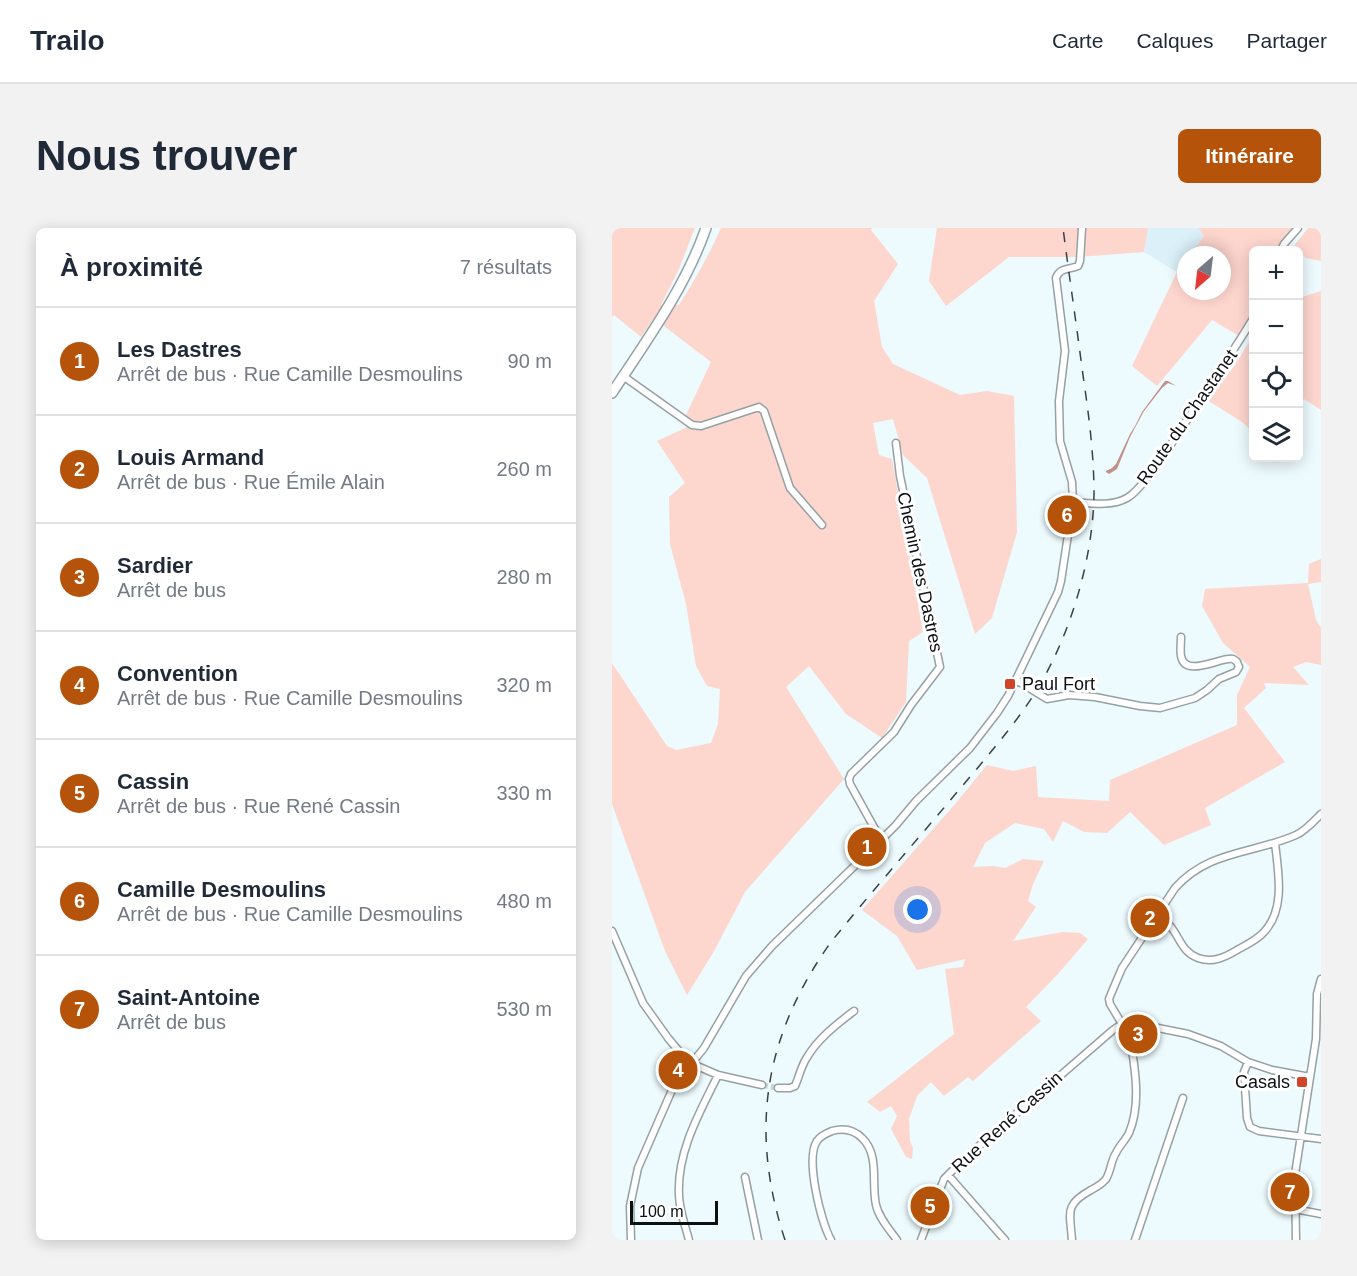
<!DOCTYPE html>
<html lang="fr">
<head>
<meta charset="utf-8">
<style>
	body { margin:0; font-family:Arial,sans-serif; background:#f2f2f3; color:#1f2937 }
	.controls { position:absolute; right:18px; top:18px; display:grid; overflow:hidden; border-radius:9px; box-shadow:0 3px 15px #0003 }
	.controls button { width:54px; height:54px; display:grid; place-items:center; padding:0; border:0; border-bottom:2px solid #e0e1e3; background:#fff; color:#1f2937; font:30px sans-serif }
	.compass { position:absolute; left:565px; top:18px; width:54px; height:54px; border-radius:50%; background:#fff; box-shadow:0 3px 15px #0003; rotate:208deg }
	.scale { position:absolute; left:18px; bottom:15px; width:88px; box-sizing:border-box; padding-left:6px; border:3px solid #0c1012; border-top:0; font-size:16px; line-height:21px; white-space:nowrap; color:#0c1012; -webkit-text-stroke:4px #fff; paint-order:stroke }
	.you { position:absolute; left:306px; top:682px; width:21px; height:21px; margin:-15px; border:4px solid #fff; border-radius:50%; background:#1a73e8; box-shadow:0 0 0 9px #1a73e833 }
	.badge { display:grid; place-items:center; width:39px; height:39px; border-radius:50%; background:#b45309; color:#fff; font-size:20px; font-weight:700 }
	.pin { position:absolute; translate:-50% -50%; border:3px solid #fff; box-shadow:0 2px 6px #0006 }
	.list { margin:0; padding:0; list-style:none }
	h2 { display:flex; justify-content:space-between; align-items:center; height:78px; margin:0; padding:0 24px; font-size:26px }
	h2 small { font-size:20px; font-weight:400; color:#747a83 }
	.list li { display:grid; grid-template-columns:39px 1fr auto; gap:18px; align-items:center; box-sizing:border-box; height:108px; padding:0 24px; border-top:2px solid #e0e1e3 }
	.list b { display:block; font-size:22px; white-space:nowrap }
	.list p { margin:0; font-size:20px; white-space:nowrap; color:#747a83 }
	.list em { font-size:20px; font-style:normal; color:#747a83 }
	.icon { flex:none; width:33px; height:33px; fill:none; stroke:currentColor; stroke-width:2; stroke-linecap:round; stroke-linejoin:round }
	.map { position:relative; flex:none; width:709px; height:1012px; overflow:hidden; border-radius:9px }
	header { display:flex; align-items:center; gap:36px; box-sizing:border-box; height:84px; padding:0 30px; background:#fff; border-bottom:2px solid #e0e1e3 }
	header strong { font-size:28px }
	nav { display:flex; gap:33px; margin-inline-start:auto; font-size:21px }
	.intro { display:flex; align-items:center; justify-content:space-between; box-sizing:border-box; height:144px; padding:0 36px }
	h1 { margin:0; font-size:42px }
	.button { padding:15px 27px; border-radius:9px; background:#b45309; color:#fff; font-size:21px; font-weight:700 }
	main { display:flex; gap:36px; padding:0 36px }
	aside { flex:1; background:#fff; border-radius:9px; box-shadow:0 3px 15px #0003 }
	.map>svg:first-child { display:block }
	.built { fill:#dbf0f8 }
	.green { fill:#fdd6ce }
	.water { fill:#c29287 }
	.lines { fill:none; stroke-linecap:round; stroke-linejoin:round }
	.street-tunnel { stroke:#cbd7db; stroke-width:6; stroke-dasharray:6 3; stroke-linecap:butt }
	.street-casing { stroke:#95a1a5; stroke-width:9 }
	.secondary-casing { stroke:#95a1a5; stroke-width:12 }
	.street { stroke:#fff; stroke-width:6 }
	.secondary { stroke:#fff; stroke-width:9 }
	.rail { stroke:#3b4143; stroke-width:1.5; stroke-dasharray:10 10; stroke-linecap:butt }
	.poi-dot { fill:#d04529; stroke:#fff; stroke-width:2 }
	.labels { text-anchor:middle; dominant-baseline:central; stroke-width:6; stroke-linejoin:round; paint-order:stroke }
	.street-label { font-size:18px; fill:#0c1012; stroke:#fff }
	.poi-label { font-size:18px; fill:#0c1012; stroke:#fff; text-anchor:start }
</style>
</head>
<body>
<header>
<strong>Trailo</strong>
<nav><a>Carte</a><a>Calques</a><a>Partager</a></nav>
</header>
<div class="intro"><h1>Nous trouver</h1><a class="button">Itinéraire</a></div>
<main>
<aside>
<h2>À proximité<small>7 résultats</small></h2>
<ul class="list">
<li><span class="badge">1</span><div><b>Les Dastres</b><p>Arrêt de bus · Rue Camille Desmoulins</p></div><em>90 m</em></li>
<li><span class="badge">2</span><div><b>Louis Armand</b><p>Arrêt de bus · Rue Émile Alain</p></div><em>260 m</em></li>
<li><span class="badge">3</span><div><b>Sardier</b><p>Arrêt de bus</p></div><em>280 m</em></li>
<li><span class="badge">4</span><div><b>Convention</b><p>Arrêt de bus · Rue Camille Desmoulins</p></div><em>320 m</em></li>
<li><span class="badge">5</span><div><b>Cassin</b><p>Arrêt de bus · Rue René Cassin</p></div><em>330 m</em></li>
<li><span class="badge">6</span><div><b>Camille Desmoulins</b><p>Arrêt de bus · Rue Camille Desmoulins</p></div><em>480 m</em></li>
<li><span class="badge">7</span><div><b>Saint-Antoine</b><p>Arrêt de bus</p></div><em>530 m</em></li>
</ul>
</aside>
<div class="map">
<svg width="709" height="1012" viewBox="0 0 709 1012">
	<rect width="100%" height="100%" fill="#edfafe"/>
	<path class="built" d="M 536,0 L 586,0 L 592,8 L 578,27 L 574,27 L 574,32 L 565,44 L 532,24 Z"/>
	<path class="green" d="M 0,0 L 83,0 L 67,41 L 49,77 L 67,77 C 83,52 97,27 109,0 L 260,0 L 259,2 L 286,36 L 262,73 L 270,119 L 281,136 L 348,167 L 375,163 L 402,168 L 405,304 L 380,390 L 363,406 L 315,250 L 291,227 L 281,191 L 261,195 L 267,227 L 280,231 L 311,404 L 297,413 L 294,474 L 270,510 L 234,486 L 197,438 L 174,459 L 232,551 L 133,664 L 101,725 L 75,767 L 53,723 L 0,576 L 0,435 L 55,518 L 64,522 L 99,515 L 106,496 L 108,461 L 95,458 L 84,438 L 74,376 L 58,316 L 57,269 L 73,255 L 45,213 L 84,195 L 73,189 L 99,134 L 52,98 L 41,91 L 29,109 L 2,87 L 0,89 Z
		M 325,0 L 536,0 L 532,24 L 466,29 L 397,29 L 334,78 L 317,53 Z
		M 586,0 L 683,0 L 665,22 L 642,22 L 641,83 L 627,108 L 600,92 L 545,158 L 520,138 L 565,44 L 574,32 L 574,63 L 610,63 L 610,27 L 578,27 L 592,8 Z
		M 696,0 L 709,0 L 709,33 L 694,30 L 681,19 Z
		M 709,63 L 709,182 L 692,171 L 688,174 L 686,174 L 687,70 Z
		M 641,108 L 642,204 L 641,204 L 630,194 L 595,172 L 613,142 L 618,144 Z
		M 709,331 L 709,354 L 696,356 L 704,392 L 709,400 L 709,437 L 694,434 L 681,439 L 697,457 L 652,455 L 654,460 L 632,480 L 673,534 L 593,580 L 599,597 L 552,617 L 518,584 L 495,605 L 472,604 L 451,593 L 441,614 L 432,601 L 403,595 L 373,615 L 361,639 L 382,638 L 393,640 L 411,631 L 432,633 L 421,656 L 416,673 L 424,679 L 401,713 L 451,704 L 468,705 L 476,711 L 445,747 L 414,779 L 429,793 L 361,853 L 356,849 L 332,868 L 319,854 L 305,868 L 297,891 L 298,913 L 301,920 L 300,931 L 294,929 L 279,901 L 285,888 L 279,878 L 268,884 L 255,874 L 342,806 L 333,741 L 351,739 L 353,731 L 305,742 L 285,708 L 250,682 L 344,575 L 375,537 L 401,543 L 424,538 L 426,569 L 497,573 L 498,552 L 625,497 L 625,467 L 638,439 L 611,415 L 590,378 L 593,361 L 696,355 L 697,336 Z"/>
	<path class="water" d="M 553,153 L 556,153 L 564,158 L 556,155 L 550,160 L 532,183 L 518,209 L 505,241 L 497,246 L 494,244 L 494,243 L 500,240 L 504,236 L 518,206 L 523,198 L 530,184 Z"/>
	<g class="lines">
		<path class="street-tunnel" d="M 150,857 L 166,860"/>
		<defs>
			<path id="street" d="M 669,22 L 672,16 L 686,0
				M 11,148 L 80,197 L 89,198 L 147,179 L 152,183 L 178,260 L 210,297
				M 461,274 C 478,275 499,279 515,270 C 531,261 558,218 569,201 C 594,164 619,127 642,89
				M 404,452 L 435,471 L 457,467 L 483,469 L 528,478 L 548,480 L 583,470 L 595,462 L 607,451 L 624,444 L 627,439 L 625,434 C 624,433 623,432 621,431 C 610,428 573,451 569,428 C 568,422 569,415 569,409
				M 269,612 L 238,556 L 237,551 L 239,546 L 282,504 L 299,477 L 328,439 L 288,248 L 284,215
				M 545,687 C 550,690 555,694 559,699 C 568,710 570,724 586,730 C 600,735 612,730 625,722 C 634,717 645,712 652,704 C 674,681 666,643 663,615
				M 0,703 L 31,775 L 56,810 L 76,834 L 106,847 L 150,857
				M 510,796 L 498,776 L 497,771 L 499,766 L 510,740 L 563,660 C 597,622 641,626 684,607 C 693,603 702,593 709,586
				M 636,834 L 632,844 L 635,890 L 638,899 L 647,903 L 709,911
				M 166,860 L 178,860 L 183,858 C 187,849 189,839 194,831 C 205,811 225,796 242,783
				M 336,947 L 393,1012
				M 133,949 L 146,1012
				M 683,981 L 709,986
				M 19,1012 L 18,978 L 26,940 L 60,862 L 75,841 L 92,820 L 134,748 L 160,718 L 260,621 L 284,597 L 304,573 L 358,520 L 385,485 L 396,468 L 446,364 L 449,353 L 461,274 L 460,254 L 448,213 L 447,173 L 453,123 L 444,50 C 448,39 457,42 466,38 L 468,33 L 470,0
				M 77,1012 C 73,997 67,981 67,966 C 65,923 88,884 106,847
				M 219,1012 C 209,994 193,931 205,913 C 208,908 215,905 220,903 C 231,900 242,902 250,910 C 268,927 259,955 264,977 C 267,990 277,1001 285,1012
				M 309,1012 L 332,951 L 353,930 L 501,802 L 510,796 L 526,796 L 576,806 L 609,818 L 636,834 L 660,842 L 698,849
				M 460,1012 C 458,984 452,977 479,962 C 485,959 490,956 494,951 C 499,943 499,932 504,925 C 507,918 513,913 517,905 C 531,873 521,830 516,796
				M 523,1012 L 571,870
				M 684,1012 L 683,946 L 704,811 L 705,766 L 709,751"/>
			<path id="secondary" d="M 0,165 C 35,112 73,60 94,0"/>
		</defs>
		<use href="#street" class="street-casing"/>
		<use href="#secondary" class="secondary-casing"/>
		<use href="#street" class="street"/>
		<use href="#secondary" class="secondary"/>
		<path class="rail" d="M 173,1012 C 137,902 152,808 219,714 C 257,667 297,621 336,575 C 365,540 396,506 421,468 C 457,412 481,333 482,266 C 482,223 476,182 470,140 C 464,93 457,47 451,0"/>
	</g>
	<g class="poi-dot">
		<rect x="392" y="450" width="12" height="12" rx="3"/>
		<rect x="684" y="848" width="12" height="12" rx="3"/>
	</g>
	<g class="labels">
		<g class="street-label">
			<text transform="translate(575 189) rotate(-55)">Route du Chastanet</text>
			<text transform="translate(308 344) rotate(78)">Chemin des Dastres</text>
			<text transform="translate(395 894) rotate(-42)">Rue René Cassin</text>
		</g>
		<g class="poi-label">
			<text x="410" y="456">Paul Fort</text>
			<text x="678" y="854" text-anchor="end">Casals</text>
		</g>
	</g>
</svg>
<div class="controls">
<button>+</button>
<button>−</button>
<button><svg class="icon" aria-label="locate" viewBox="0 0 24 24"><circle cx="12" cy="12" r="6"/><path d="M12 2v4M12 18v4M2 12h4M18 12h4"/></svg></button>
<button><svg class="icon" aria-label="layers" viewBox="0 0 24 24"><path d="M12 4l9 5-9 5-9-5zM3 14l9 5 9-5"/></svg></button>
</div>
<svg class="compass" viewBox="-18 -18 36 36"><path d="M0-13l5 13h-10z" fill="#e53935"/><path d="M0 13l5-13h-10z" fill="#747a83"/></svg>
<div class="scale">100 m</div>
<div class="you"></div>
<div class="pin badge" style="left:255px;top:619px">1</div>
<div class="pin badge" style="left:538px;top:690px">2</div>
<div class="pin badge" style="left:526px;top:806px">3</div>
<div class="pin badge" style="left:66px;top:842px">4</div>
<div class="pin badge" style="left:318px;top:978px">5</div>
<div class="pin badge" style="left:455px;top:287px">6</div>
<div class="pin badge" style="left:678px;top:964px">7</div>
</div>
</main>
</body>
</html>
